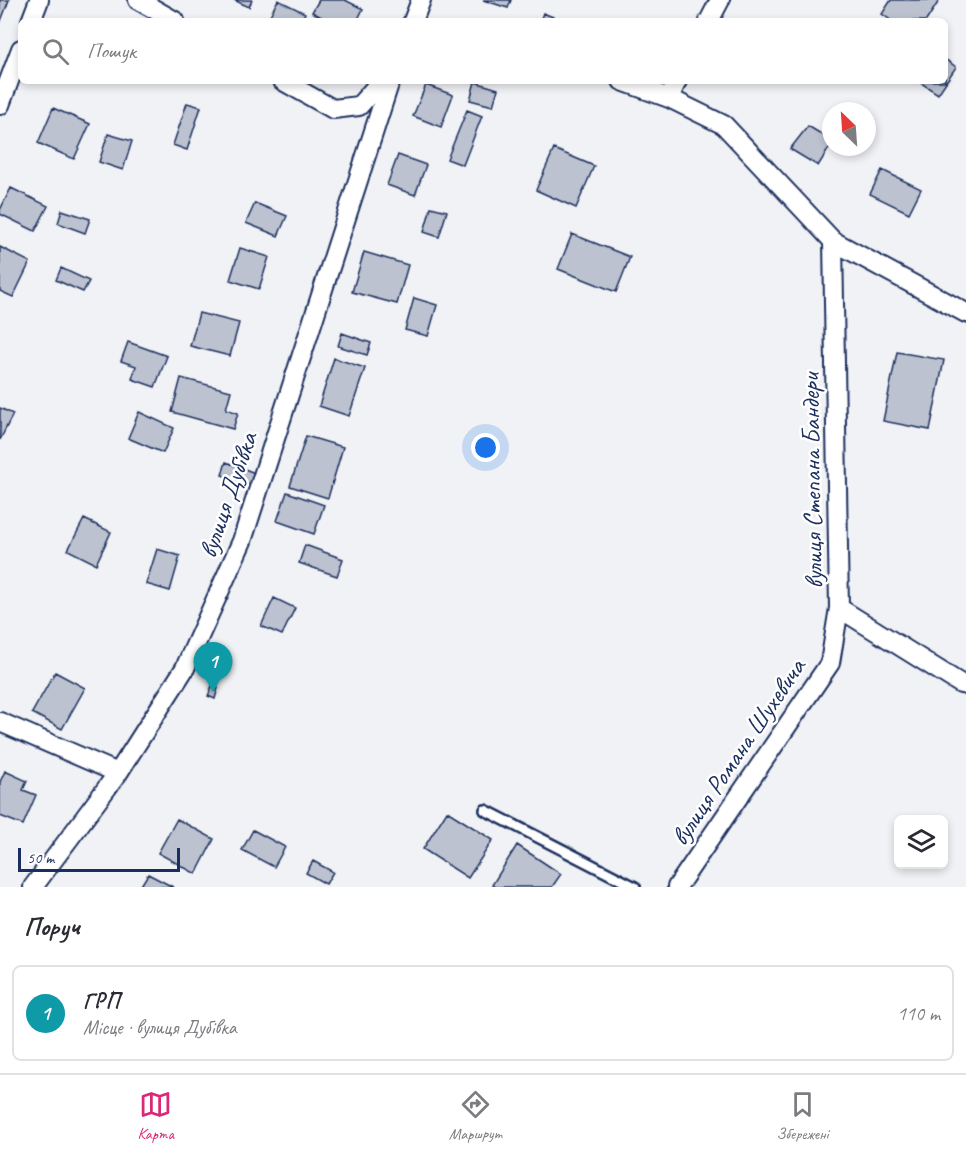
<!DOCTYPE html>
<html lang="uk">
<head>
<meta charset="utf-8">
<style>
	body { margin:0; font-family:Caveat,sans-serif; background:#f2f2f3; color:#2b2b33 }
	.controls { position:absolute; right:18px; bottom:18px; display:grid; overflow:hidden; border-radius:9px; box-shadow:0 3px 9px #0003 }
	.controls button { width:54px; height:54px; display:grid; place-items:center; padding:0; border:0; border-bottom:2px solid #e1e1e2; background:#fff; color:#2b2b33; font:30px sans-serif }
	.compass { position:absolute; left:822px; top:102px; width:54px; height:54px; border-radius:50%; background:#fff; box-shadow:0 3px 9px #0003; rotate:335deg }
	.scale { position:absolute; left:18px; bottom:15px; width:162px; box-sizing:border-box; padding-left:6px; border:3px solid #1b2f5e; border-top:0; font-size:16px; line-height:21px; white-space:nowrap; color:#1b2f5e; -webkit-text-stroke:4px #fff; paint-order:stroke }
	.you { position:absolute; left:486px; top:448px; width:21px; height:21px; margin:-15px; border:4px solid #fff; border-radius:50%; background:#1a73e8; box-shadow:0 0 0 9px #1a73e833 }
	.badge { display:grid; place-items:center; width:39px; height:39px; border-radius:50%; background:#db2777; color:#fff; font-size:20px; font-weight:700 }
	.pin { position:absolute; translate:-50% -50px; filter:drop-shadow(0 2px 3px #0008) }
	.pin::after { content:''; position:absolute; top:32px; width:21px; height:18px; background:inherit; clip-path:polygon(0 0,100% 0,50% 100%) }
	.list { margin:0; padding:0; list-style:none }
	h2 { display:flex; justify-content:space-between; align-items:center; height:78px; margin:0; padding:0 24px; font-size:26px }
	h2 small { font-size:20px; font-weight:400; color:#7c7c81 }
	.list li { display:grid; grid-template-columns:39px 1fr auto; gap:18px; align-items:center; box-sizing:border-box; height:96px; margin:0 12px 12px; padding:0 12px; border:2px solid #e1e1e2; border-radius:9px }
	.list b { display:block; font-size:22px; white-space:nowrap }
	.list p { margin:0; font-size:20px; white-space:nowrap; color:#7c7c81 }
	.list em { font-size:20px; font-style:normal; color:#7c7c81 }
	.icon { flex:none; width:33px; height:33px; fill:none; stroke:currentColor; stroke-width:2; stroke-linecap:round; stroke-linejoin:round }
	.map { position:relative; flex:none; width:966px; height:887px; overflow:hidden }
	.search { position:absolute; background:#fff; box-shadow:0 3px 9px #0003; left:18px; right:18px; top:18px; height:66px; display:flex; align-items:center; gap:15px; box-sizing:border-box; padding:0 21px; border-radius:9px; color:#7c7c81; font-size:22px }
	.sheet { height:186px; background:#fff }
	nav { display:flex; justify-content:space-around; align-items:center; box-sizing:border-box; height:84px; border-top:2px solid #e1e1e2; background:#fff; font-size:16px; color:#7c7c81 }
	nav a { display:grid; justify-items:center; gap:3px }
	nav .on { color:#db2777 }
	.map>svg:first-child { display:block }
	.building { fill:#bcc2d0; stroke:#1b2f5e; stroke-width:1.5 }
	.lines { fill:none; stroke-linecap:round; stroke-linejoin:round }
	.lane-casing { stroke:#1b2f5e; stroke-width:14 }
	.street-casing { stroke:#1b2f5e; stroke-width:22 }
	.lane { stroke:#fff; stroke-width:9 }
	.street { stroke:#fff; stroke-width:18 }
	.labels { text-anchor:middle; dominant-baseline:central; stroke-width:5; stroke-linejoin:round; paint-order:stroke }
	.street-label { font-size:26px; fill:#1b2f5e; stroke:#fff }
</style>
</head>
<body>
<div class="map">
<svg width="966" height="887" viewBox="0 0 966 887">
	<rect width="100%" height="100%" fill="#f1f2f5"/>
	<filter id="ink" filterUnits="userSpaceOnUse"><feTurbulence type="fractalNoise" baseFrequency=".0167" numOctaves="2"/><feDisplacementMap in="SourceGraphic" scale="12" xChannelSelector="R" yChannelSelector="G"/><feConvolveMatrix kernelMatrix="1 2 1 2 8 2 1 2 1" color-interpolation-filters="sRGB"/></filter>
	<g filter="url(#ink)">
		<path class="building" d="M 0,0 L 9,0 L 1,21 L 0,20 Z
			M 234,0 L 252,0 L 249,7 Z
			M 278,0 L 305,13 L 301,21 L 267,21 Z
			M 319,0 L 345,0 L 363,9 L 357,21 L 329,21 L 312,12 Z
			M 483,0 L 511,0 L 508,8 Z
			M 891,0 L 937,0 L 939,1 L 926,21 L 892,21 L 882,14 Z
			M 543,13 L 563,21 L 540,21 Z
			M 945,59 L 956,67 L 938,94 L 918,81 L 945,81 Z
			M 475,82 L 498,89 L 493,106 L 470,100 Z
			M 426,85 L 453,95 L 441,127 L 413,116 Z
			M 187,103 L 201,107 L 187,150 L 173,145 Z
			M 53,108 L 90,124 L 74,159 L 38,143 Z
			M 467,110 L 482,116 L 463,165 L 447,159 Z
			M 808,126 L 831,140 L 831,145 L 818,166 L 790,149 Z
			M 108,134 L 132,141 L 123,170 L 99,162 Z
			M 554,149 L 594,166 L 576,208 L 536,190 Z
			M 398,155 L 426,165 L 415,195 L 387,185 Z
			M 882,170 L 921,189 L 909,213 L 870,194 Z
			M 11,188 L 48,206 L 35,231 L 0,214 L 0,210 Z
			M 255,203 L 287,216 L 278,236 L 246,223 Z
			M 431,207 L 447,211 L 439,237 L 424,232 Z
			M 62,210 L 90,219 L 85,233 L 58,223 Z
			M 572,234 L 630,257 L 616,292 L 558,269 Z
			M 0,247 L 30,262 L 13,297 L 0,291 Z
			M 240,248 L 269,257 L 259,289 L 230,280 Z
			M 364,252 L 408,265 L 397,304 L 352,292 Z
			M 61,268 L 89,281 L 83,292 L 56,280 Z
			M 414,298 L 437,305 L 428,336 L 405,330 Z
			M 199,313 L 239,323 L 230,356 L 190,346 Z
			M 342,333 L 371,343 L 367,355 L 338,346 Z
			M 128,342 L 167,356 L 155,387 L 132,379 L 136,366 L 121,361 Z
			M 897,352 L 944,360 L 930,430 L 883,421 Z
			M 334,358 L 365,368 L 349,416 L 319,406 Z
			M 181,378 L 231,391 L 226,409 L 238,413 L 233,429 L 172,412 Z
			M 0,408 L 13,414 L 0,440 Z
			M 139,412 L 174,428 L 163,453 L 128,438 Z
			M 306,436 L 343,447 L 328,498 L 290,486 Z
			M 226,462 L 255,473 L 251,485 L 222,475 Z
			M 287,492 L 324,505 L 314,534 L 277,521 Z
			M 84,519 L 111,532 L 96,564 L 68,550 Z
			M 305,545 L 343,559 L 337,576 L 299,563 Z
			M 157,549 L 180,556 L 170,591 L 146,584 Z
			M 274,598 L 295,608 L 282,635 L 261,626 Z
			M 55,672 L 85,688 L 62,729 L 32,713 Z
			M 212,686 L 218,688 L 215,699 L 208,696 Z
			M 5,771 L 27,781 L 23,790 L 36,795 L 23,825 L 0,816 L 0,782 Z
			M 447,811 L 493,840 L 468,878 L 423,849 Z
			M 177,819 L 214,839 L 196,874 L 158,853 Z
			M 253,830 L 285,847 L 274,867 L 242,850 Z
			M 517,845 L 561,874 L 552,887 L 495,887 L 492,885 Z
			M 313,861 L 333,872 L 326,884 L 306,873 Z
			M 148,874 L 173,887 L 140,887 Z"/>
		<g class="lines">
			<defs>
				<path id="lane" d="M 485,810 L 635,887"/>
				<path id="street" d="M 138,0 L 175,21
					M 31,21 L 39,0
					M 413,21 L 421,0
					M 709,21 L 720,0
					M 283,81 L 333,109 L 359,106 L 381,81
					M 622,81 L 669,98 L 724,125 L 833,241 L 966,313
					M 669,98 L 677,81
					M 0,105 L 21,49
					M 833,241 L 839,608 L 961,684 L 966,685
					M 0,722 L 118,773
					M 33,887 L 118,773 L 185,668 L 242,541 L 390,81
					M 677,887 L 830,663 L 839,608"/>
			</defs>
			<use href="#lane" class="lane-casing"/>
			<use href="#street" class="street-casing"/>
			<use href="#lane" class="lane"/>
			<use href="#street" class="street"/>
		</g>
	</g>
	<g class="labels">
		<g class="street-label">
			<text transform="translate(812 481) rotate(-91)">вулиця Степана Бандери</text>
			<text transform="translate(228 495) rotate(-71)">вулиця Дубівка</text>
			<text transform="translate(738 752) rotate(-56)">вулиця Романа Шухевича</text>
		</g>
	</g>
</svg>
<div class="controls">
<button><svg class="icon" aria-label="layers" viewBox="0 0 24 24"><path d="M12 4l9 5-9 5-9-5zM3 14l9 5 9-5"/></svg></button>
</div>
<svg class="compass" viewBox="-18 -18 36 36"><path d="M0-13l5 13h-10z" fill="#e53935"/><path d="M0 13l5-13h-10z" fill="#7c7c81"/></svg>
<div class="scale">50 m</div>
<div class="you"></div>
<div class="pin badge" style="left:213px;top:692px;background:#0f9aa8">1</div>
<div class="search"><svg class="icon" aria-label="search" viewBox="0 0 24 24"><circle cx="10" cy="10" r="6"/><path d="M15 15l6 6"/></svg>Пошук</div>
</div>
<section class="sheet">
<h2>Поруч<small></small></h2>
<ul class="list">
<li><span class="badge" style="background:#0f9aa8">1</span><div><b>ГРП</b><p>Місце · вулиця Дубівка</p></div><em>110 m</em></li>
</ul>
</section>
<nav>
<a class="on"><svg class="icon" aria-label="map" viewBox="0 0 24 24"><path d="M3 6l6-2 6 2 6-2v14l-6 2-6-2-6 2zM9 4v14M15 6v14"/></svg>Карта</a>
<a><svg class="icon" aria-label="directions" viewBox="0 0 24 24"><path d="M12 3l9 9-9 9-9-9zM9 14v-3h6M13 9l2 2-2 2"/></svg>Маршрут</a>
<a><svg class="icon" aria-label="saved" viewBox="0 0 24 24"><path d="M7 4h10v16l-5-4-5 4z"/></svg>Збережені</a>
</nav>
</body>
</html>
